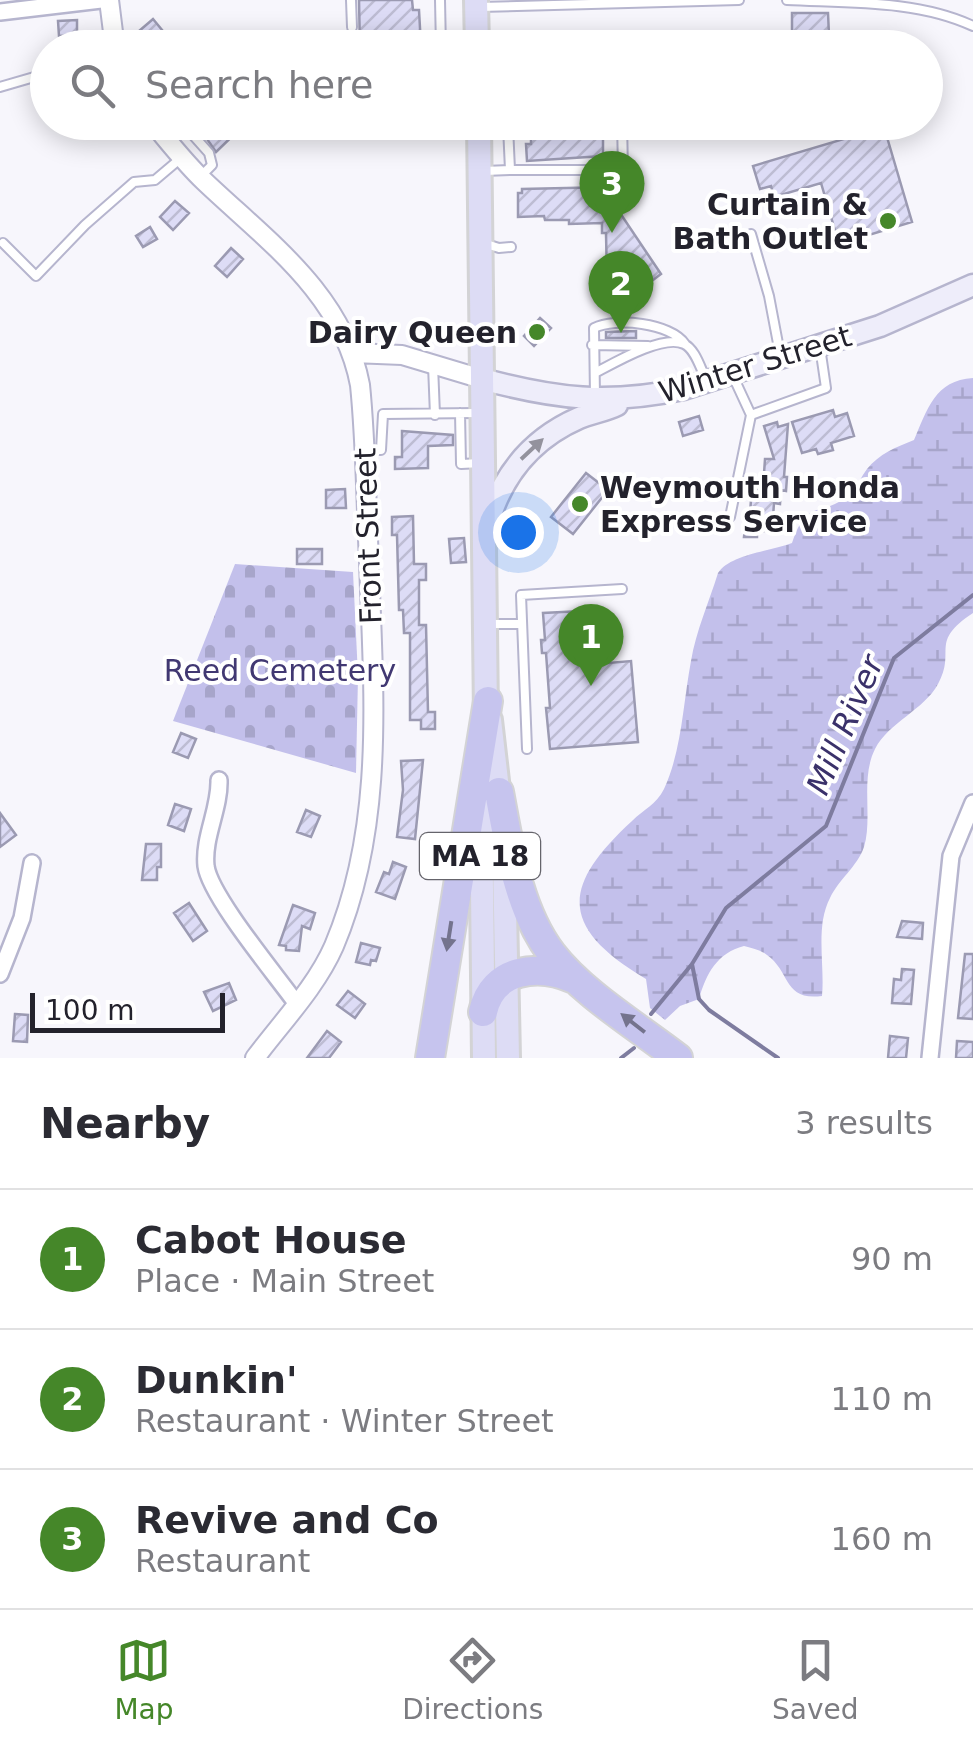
<!DOCTYPE html>
<html lang="en">
<head>
<meta charset="utf-8">
<style>
	body { margin:0; font-family:"DejaVu Sans",sans-serif; background:#f7f7f7; color:#2b2b33 }
	.scale { position:absolute; left:30px; bottom:25px; width:195px; box-sizing:border-box; padding-left:10px; border:5px solid #23222c; border-top:0; font-size:28px; line-height:35px; white-space:nowrap; color:#23222c; -webkit-text-stroke:8px #fff; paint-order:stroke }
	.you { position:absolute; left:518px; top:532px; width:35px; height:35px; margin:-25px; border:8px solid #fff; border-radius:50%; background:#1a73e8; box-shadow:0 0 0 15px #1a73e833 }
	.badge { display:grid; place-items:center; width:65px; height:65px; border-radius:50%; background:#458729; color:#fff; font-size:32px; font-weight:700 }
	.pin { position:absolute; translate:-50% -82px; filter:drop-shadow(0 2px 5px #0008) }
	.pin::after { content:''; position:absolute; top:52px; width:35px; height:30px; background:inherit; clip-path:polygon(0 0,100% 0,50% 100%) }
	.list { margin:0; padding:0; list-style:none }
	h2 { display:flex; justify-content:space-between; align-items:center; height:130px; margin:0; padding:0 40px; font-size:42px }
	h2 small { font-size:32px; font-weight:400; color:#7c7c81 }
	.list li { display:grid; grid-template-columns:65px 1fr auto; gap:30px; align-items:center; box-sizing:border-box; height:140px; padding:0 40px; border-top:2px solid #e1e1e2 }
	.list b { display:block; font-size:38px; white-space:nowrap }
	.list p { margin:0; font-size:32px; white-space:nowrap; color:#7c7c81 }
	.list em { font-size:32px; font-style:normal; color:#7c7c81 }
	.icon { flex:none; width:55px; height:55px; fill:none; stroke:currentColor; stroke-width:2; stroke-linecap:round; stroke-linejoin:round }
	.map { position:relative; flex:none; width:973px; height:1058px; overflow:hidden }
	.search { position:absolute; background:#fff; box-shadow:0 5px 25px #0003; left:30px; right:30px; top:30px; height:110px; display:flex; align-items:center; gap:25px; box-sizing:border-box; padding:0 35px; border-radius:55px; color:#7c7c81; font-size:38px }
	.sheet { height:550px; background:#fff }
	nav { display:flex; justify-content:space-around; align-items:center; box-sizing:border-box; height:140px; border-top:2px solid #e1e1e2; background:#fff; font-size:28px; color:#7c7c81 }
	nav a { display:grid; justify-items:center; gap:5px }
	nav .on { color:#458729 }
	.map>svg:first-child { display:block }
	.wetland { fill:url(#wetland-marsh) }
	.cemetery { fill:url(#cemetery-stones) }
	.lines { fill:none; stroke-linecap:round; stroke-linejoin:round }
	.stream { stroke:#7e7c9f; stroke-width:4 }
	.building { fill:url(#building-hatch); stroke:#9b9ab2; stroke-width:2.5 }
	.service-casing { stroke:#b6b5ce; stroke-width:12 }
	.minor-casing { stroke:#b6b5ce; stroke-width:20 }
	.tertiary-casing { stroke:#b6b5ce; stroke-width:22 }
	.secondary-casing { stroke:#b6b5ce; stroke-width:25 }
	.primary-casing { stroke:#d3d3d5; stroke-width:28 }
	.motorway-casing { stroke:#d3d3d5; stroke-width:32 }
	.service { stroke:#fff; stroke-width:8 }
	.minor { stroke:#fff; stroke-width:15 }
	.tertiary { stroke:#fff; stroke-width:18 }
	.secondary { stroke:#eeedfa; stroke-width:20 }
	.primary { stroke:#dddcf5; stroke-width:22 }
	.motorway { stroke:#c6c4ee; stroke-width:28 }
	.oneway { fill:#93929d }
	.oneway2 { fill:#74738d }
	.poi-dot { fill:#458729; stroke:#fff; stroke-width:4 }
	.labels { text-anchor:middle; dominant-baseline:central; stroke-width:8; stroke-linejoin:round; paint-order:stroke }
	.shield { fill:#fff; stroke:#65646b; stroke-width:2.5 }
	.shield-label { font-size:28px; font-weight:bold; fill:#23222c }
	.poi-label { font-size:30px; font-weight:bold; fill:#23222c; stroke:#fff; text-anchor:end }
	.street-label { font-size:30px; fill:#23222c; stroke:#fff }
	.park-label { font-size:30px; fill:#413872; stroke:#fff }
	.water-label { font-size:32px; font-style:italic; fill:#3a316a; stroke:#fff }
</style>
</head>
<body>
<div class="map">
<svg width="973" height="1058" viewBox="0 0 973 1058">
	<defs>
		<pattern id="wetland-marsh" width="20" height="14" patternUnits="userSpaceOnUse" patternTransform="scale(2.5)"><rect width="20" height="14" fill="#c3c0eb"/><path d="M1 5h8M5 5V1M11 12h8M15 12V8" fill="none" stroke="#a7a5ca"/></pattern>
		<pattern id="cemetery-stones" width="16" height="16" patternUnits="userSpaceOnUse" patternTransform="scale(2.5)"><rect width="16" height="16" fill="#c3c0eb"/><path d="M2 7V4a2 2 0 0 1 4 0v3zM10 15v-3a2 2 0 0 1 4 0v3z" fill="#a7a5ca"/></pattern>
		<pattern id="building-hatch" width="6" height="6" patternUnits="userSpaceOnUse" patternTransform="scale(2.5)"><rect width="6" height="6" fill="#dddcf6"/><path d="M-1 1l2-2M0 6l6-6M5 7l2-2" fill="none" stroke="#bdbcd3"/></pattern>
	</defs>
	<rect width="100%" height="100%" fill="#f7f6fc"/>
	<path class="wetland" d="M 973,378 L 973,613 C 928,643 957,650 938,684 C 924,710 889,722 875,749 C 860,779 873,817 864,847 C 857,867 839,879 830,898 C 815,927 825,965 822,996 C 783,1001 791,972 767,955 C 761,950 751,948 744,946 C 717,953 706,974 699,999 L 680,1006 L 665,1020 L 650,1008 L 646,979 C 560,928 560,887 632,821 C 644,809 656,805 664,789 C 682,750 683,703 691,661 C 696,631 709,602 718,573 C 729,555 770,551 792,543 C 808,496 820,519 849,495 C 856,489 861,477 867,469 C 879,454 896,447 914,440 C 927,410 935,380 973,378 Z"/>
	<path class="cemetery" d="M 235,564 L 353,572 L 358,676 L 356,773 L 173,721 Z"/>
	<g class="lines">
		<path class="stream" d="M 692,964 L 699,999 L 709,1010 L 778,1058
			M 651,1014 L 692,964 L 726,908 L 826,826 L 894,658 L 973,595
			M 621,1058 L 634,1048"/>
	</g>
	<path class="building" d="M 359,0 L 412,0 L 413,10 L 419,10 L 421,46 L 360,48 Z
		M 792,13 L 828,13 L 829,35 L 792,36 Z
		M 153,19 L 167,36 L 151,48 L 138,32 Z
		M 77,20 L 77,35 L 59,36 L 58,21 Z
		M 517,35 L 540,36 L 540,48 L 517,48 Z
		M 224,122 L 247,122 L 216,152 L 207,139 Z
		M 538,122 L 548,122 L 549,130 L 554,132 L 603,130 L 603,156 L 527,161 L 526,144 L 531,144 L 531,132 L 537,129 Z
		M 884,127 L 912,222 L 839,244 L 821,183 L 774,197 L 771,186 L 760,189 L 753,166 Z
		M 611,187 L 624,207 L 618,210 L 661,274 L 653,280 L 607,281 L 606,233 L 602,233 L 602,223 L 569,224 L 569,220 L 545,220 L 544,216 L 518,217 L 518,193 L 522,193 L 522,189 Z
		M 175,201 L 189,213 L 173,230 L 160,217 Z
		M 150,227 L 157,239 L 143,247 L 136,236 Z
		M 231,248 L 243,259 L 227,277 L 215,266 Z
		M 540,318 L 551,328 L 534,346 L 524,336 Z
		M 636,331 L 636,338 L 606,338 L 606,332 Z
		M 833,410 L 835,417 L 847,413 L 854,436 L 831,443 L 833,450 L 818,454 L 816,449 L 802,453 L 792,422 Z
		M 699,416 L 703,430 L 683,436 L 679,422 Z
		M 777,422 L 778,427 L 788,424 L 784,477 L 787,477 L 786,491 L 781,490 L 780,504 L 774,503 L 773,517 L 766,517 L 765,531 L 757,531 L 757,537 L 744,537 L 745,527 L 749,527 L 751,500 L 756,500 L 757,488 L 763,488 L 765,459 L 774,459 L 764,426 Z
		M 402,431 L 453,435 L 453,445 L 428,446 L 428,468 L 395,469 L 395,457 L 402,457 Z
		M 586,473 L 608,490 L 573,534 L 551,517 Z
		M 345,489 L 346,508 L 326,508 L 326,490 Z
		M 413,516 L 414,564 L 426,564 L 426,580 L 419,580 L 419,625 L 426,625 L 428,712 L 435,712 L 435,729 L 421,729 L 421,720 L 410,720 L 410,633 L 404,633 L 403,610 L 399,610 L 397,535 L 392,535 L 392,517 Z
		M 464,538 L 466,562 L 451,563 L 449,539 Z
		M 297,549 L 322,549 L 322,564 L 297,564 Z
		M 582,611 L 586,665 L 631,661 L 638,742 L 550,749 L 546,708 L 550,708 L 546,653 L 542,653 L 541,640 L 545,640 L 543,613 Z
		M 181,733 L 196,739 L 188,758 L 173,752 Z
		M 423,760 L 415,839 L 397,837 L 403,790 L 401,761 Z
		M 175,804 L 191,809 L 184,831 L 168,825 Z
		M 306,810 L 320,816 L 311,837 L 297,832 Z
		M 0,813 L 16,835 L 0,847 Z
		M 146,844 L 161,844 L 161,867 L 157,867 L 157,880 L 142,880 Z
		M 393,862 L 406,867 L 395,899 L 376,892 L 384,872 L 389,874 Z
		M 189,903 L 207,931 L 193,941 L 174,913 Z
		M 293,905 L 315,913 L 310,929 L 302,926 L 299,951 L 286,950 L 286,946 L 279,945 Z
		M 902,921 L 923,923 L 922,939 L 897,937 Z
		M 361,943 L 380,948 L 376,961 L 371,960 L 370,965 L 356,962 Z
		M 965,954 L 973,954 L 973,1019 L 958,1018 Z
		M 902,969 L 914,970 L 911,1004 L 892,1003 L 894,979 L 901,980 Z
		M 229,983 L 236,1000 L 213,1011 L 204,992 Z
		M 348,991 L 365,1004 L 355,1018 L 337,1005 Z
		M 15,1014 L 28,1015 L 27,1042 L 13,1041 Z
		M 327,1031 L 341,1042 L 329,1058 L 307,1058 Z
		M 890,1036 L 908,1038 L 906,1058 L 888,1058 Z
		M 957,1041 L 973,1042 L 973,1058 L 956,1058 Z"/>
	<g class="lines">
		<defs>
			<path id="service" d="M 351,0 L 352,27
				M 440,0 L 441,48
				M 787,0 C 848,3 918,0 973,26
				M 480,7 L 739,0
				M 0,87 L 48,73
				M 184,125 L 209,153 L 212,165 L 201,176
				M 555,125 L 566,122
				M 482,126 L 508,126 L 510,170 L 484,171
				M 508,126 L 531,125
				M 510,170 L 623,170 L 622,122
				M 751,234 L 769,296 L 780,354
				M 3,243 L 36,276 L 85,225 L 134,182 L 155,180 L 181,158
				M 486,244 L 499,248 L 511,247
				M 592,345 L 648,346
				M 433,365 L 435,415
				M 595,373 C 614,363 663,334 684,344 C 695,349 700,367 705,377
				M 732,374 L 751,415
				M 595,396 L 594,328 C 615,317 671,323 685,344
				M 460,413 L 461,464 L 481,463
				M 364,450 L 381,450 L 383,414 L 477,413
				M 730,517 L 751,415 L 826,388 L 820,347
				M 487,624 L 522,624
				M 527,749 L 521,595 L 622,589"/>
			<path id="minor" d="M 0,12 L 101,0
				M 219,780 C 220,809 203,837 206,866 C 210,896 276,975 296,1003
				M 0,974 L 22,918 L 32,863
				M 930,1058 L 951,856 L 973,803"/>
			<path id="tertiary" d="M 109,0 L 115,48
				M 152,122 C 169,142 185,163 204,181 C 267,241 343,294 360,385 C 366,443 366,502 369,561 C 373,690 386,823 334,946 C 316,987 282,1022 255,1058
				M 353,353 L 402,355 L 482,379"/>
			<path id="secondary" d="M 482,379 C 556,399 608,405 683,389 L 880,326 L 973,285
				M 488,524 C 502,475 531,439 579,418 C 591,413 605,411 617,405"/>
			<path id="primary" d="M 476,0 L 477,48
				M 479,122 L 486,715
				M 490,720 L 500,807
				M 481,807 L 484,1058
				M 504,859 L 508,1058"/>
			<path id="motorway" d="M 499,792 C 509,845 518,910 552,954 C 582,993 638,1027 678,1058
				M 483,1012 C 492,968 539,963 574,979
				M 430,1058 L 488,701"/>
		</defs>
		<use href="#service" class="service-casing"/>
		<use href="#minor" class="minor-casing"/>
		<use href="#tertiary" class="tertiary-casing"/>
		<use href="#secondary" class="secondary-casing"/>
		<use href="#primary" class="primary-casing"/>
		<use href="#motorway" class="motorway-casing"/>
		<use href="#service" class="service"/>
		<use href="#minor" class="minor"/>
		<use href="#tertiary" class="tertiary"/>
		<use href="#secondary" class="secondary"/>
		<use href="#primary" class="primary"/>
		<use href="#motorway" class="motorway"/>
	</g>
	<defs><path id="oneway-solid" d="M-6-.8H1V-3.2L6.5 0L1 3.2V.8H-6Z" transform="scale(2.5)"/></defs>
	<use class="oneway" href="#oneway-solid" transform="translate(532 449) rotate(-43)"/>
	<g class="oneway2">
		<use href="#oneway-solid" transform="translate(449 936) rotate(99)"/>
		<use href="#oneway-solid" transform="translate(633 1023) rotate(-142)"/>
	</g>
	<g class="poi-dot">
		<circle cx="888" cy="221" r="10"/>
		<circle cx="537" cy="332" r="10"/>
		<circle cx="580" cy="504" r="10"/>
	</g>
	<g class="labels">
		<rect class="shield" x="420" y="833" width="120" height="46" rx="8"/>
		<g class="shield-label">
			<text x="480" y="856">MA 18</text>
		</g>
		<g class="poi-label">
			<text x="868" y="204">Curtain &amp;<tspan x="868" dy="34">Bath Outlet</tspan></text>
			<text x="517" y="332">Dairy Queen</text>
			<text x="600" y="487" text-anchor="start">Weymouth Honda<tspan x="600" dy="34">Express Service</tspan></text>
		</g>
		<g class="street-label">
			<text transform="translate(755 364) rotate(-17)">Winter Street</text>
			<text transform="translate(368 536) rotate(-92)">Front Street</text>
		</g>
		<g class="park-label">
			<text x="280" y="670">Reed Cemetery</text>
		</g>
		<g class="water-label">
			<text transform="translate(845 725) rotate(-67)">Mill River</text>
		</g>
	</g>
</svg>
<div class="scale">100 m</div>
<div class="you"></div>
<div class="pin badge" style="left:591px;top:686px">1</div>
<div class="pin badge" style="left:621px;top:333px">2</div>
<div class="pin badge" style="left:612px;top:233px">3</div>
<div class="search"><svg class="icon" aria-label="search" viewBox="0 0 24 24"><circle cx="10" cy="10" r="6"/><path d="M15 15l6 6"/></svg>Search here</div>
</div>
<section class="sheet">
<h2>Nearby<small>3 results</small></h2>
<ul class="list">
<li><span class="badge">1</span><div><b>Cabot House</b><p>Place · Main Street</p></div><em>90 m</em></li>
<li><span class="badge">2</span><div><b>Dunkin'</b><p>Restaurant · Winter Street</p></div><em>110 m</em></li>
<li><span class="badge">3</span><div><b>Revive and Co</b><p>Restaurant</p></div><em>160 m</em></li>
</ul>
</section>
<nav>
<a class="on"><svg class="icon" aria-label="map" viewBox="0 0 24 24"><path d="M3 6l6-2 6 2 6-2v14l-6 2-6-2-6 2zM9 4v14M15 6v14"/></svg>Map</a>
<a><svg class="icon" aria-label="directions" viewBox="0 0 24 24"><path d="M12 3l9 9-9 9-9-9zM9 14v-3h6M13 9l2 2-2 2"/></svg>Directions</a>
<a><svg class="icon" aria-label="saved" viewBox="0 0 24 24"><path d="M7 4h10v16l-5-4-5 4z"/></svg>Saved</a>
</nav>
</body>
</html>
